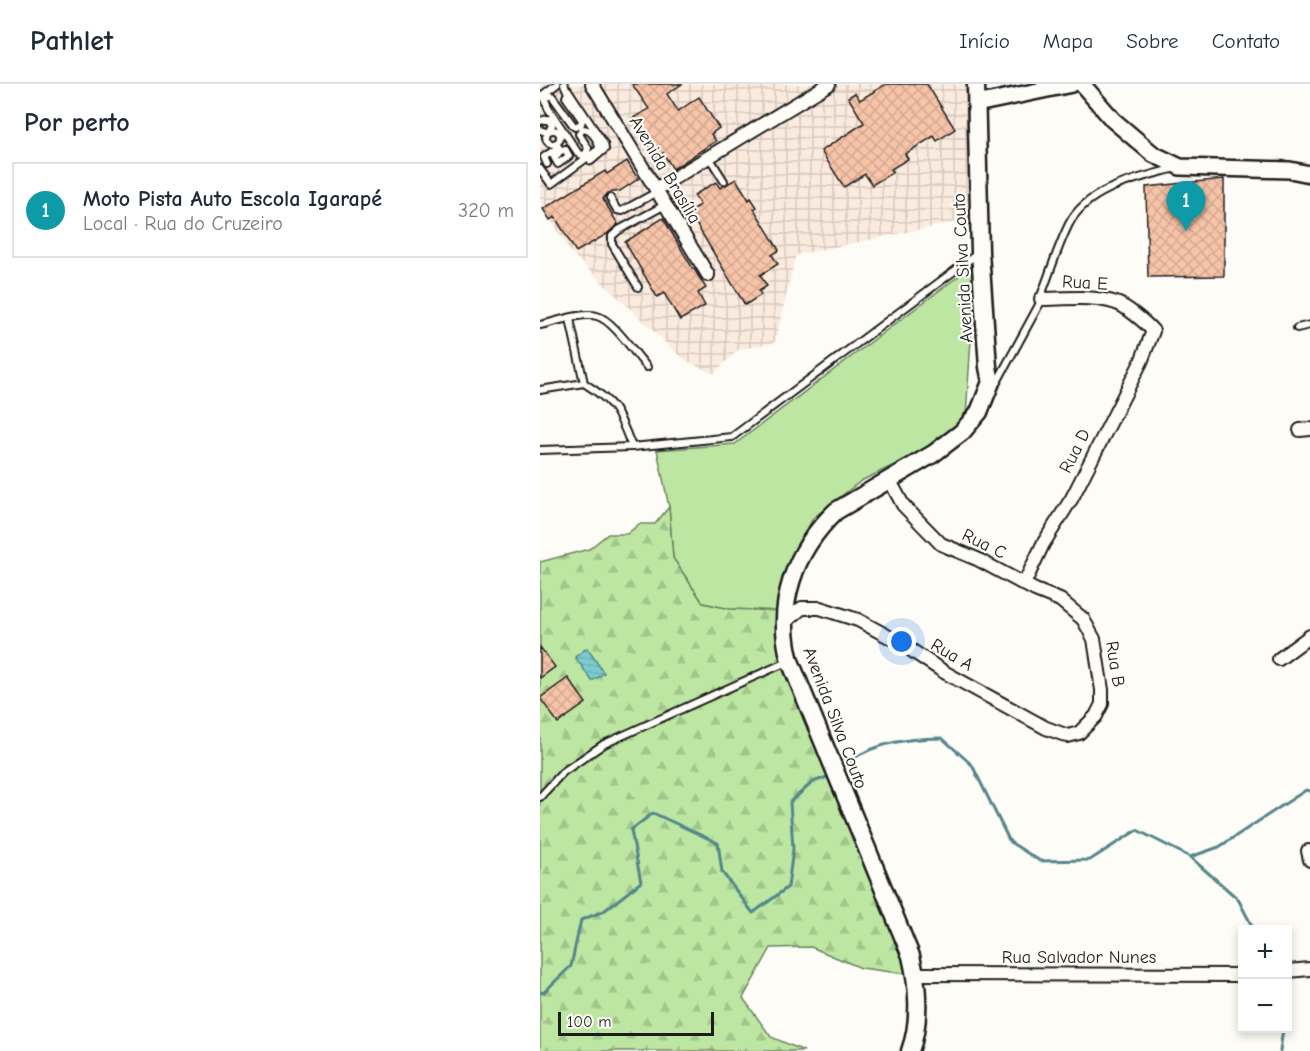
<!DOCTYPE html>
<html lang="pt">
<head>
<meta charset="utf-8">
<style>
	body { margin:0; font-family:"Comic Neue",sans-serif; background:#f2f2f3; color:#1f2937 }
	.controls { position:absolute; right:18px; bottom:18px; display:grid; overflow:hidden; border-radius:0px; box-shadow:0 3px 9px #0003 }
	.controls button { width:54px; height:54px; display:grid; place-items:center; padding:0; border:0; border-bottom:2px solid #e0e1e3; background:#fff; color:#1f2937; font:30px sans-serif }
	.scale { position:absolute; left:18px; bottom:15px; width:156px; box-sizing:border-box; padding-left:6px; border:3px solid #1c1c1c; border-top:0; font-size:16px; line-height:21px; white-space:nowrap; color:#1c1c1c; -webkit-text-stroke:4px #fdfcf7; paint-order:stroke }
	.you { position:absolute; left:362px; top:558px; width:21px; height:21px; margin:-15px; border:4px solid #fff; border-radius:50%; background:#1a73e8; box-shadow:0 0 0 9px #1a73e833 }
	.badge { display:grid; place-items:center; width:39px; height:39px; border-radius:50%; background:#c8321e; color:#fff; font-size:20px; font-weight:700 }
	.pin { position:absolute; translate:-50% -50px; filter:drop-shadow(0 2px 3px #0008) }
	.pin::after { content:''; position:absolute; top:32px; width:21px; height:18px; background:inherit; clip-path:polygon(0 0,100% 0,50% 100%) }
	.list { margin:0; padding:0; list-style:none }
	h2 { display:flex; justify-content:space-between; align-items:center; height:78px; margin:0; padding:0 24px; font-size:26px }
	h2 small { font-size:20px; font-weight:400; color:#747a83 }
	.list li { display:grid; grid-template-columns:39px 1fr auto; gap:18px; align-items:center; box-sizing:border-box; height:96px; margin:0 12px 12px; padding:0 12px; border:2px solid #e0e1e3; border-radius:0px }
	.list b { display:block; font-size:22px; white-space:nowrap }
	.list p { margin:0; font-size:20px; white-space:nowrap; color:#747a83 }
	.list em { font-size:20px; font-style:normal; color:#747a83 }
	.map { position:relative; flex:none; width:770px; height:967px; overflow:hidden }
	header { display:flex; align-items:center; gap:36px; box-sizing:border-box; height:84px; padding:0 30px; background:#fff; border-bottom:2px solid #e0e1e3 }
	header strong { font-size:28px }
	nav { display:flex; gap:33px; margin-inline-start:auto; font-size:21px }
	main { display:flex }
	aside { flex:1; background:#fff }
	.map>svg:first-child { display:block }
	.industrial { fill:url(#industrial-grid) }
	.green { fill:#bce6a2; stroke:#6c815f; stroke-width:1.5 }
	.forest { fill:url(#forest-firs); stroke:#6c815f; stroke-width:1.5 }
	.water { fill:url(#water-rules); stroke:#548689; stroke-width:1.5 }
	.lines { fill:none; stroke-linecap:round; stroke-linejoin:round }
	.stream { stroke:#548689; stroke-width:3 }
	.building { fill:url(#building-cross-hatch); stroke:#1c1c1c; stroke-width:1.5 }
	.service-casing { stroke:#1c1c1c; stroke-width:10 }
	.minor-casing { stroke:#1c1c1c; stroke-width:16 }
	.tertiary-casing { stroke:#1c1c1c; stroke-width:20 }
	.secondary-casing { stroke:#1c1c1c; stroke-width:21 }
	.service { stroke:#fdfcf7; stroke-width:6 }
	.minor { stroke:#fdfcf7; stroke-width:12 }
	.tertiary { stroke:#fdfcf7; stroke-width:15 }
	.secondary { stroke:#fdfcf7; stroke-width:16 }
	.labels { text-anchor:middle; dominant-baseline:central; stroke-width:4.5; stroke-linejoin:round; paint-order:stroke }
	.street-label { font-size:18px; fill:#1c1c1c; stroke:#fdfcf7 }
</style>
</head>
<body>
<header>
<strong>Pathlet</strong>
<nav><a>Início</a><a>Mapa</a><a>Sobre</a><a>Contato</a></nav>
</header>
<main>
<aside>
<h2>Por perto<small></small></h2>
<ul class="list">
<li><span class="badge" style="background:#0f9aa8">1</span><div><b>Moto Pista Auto Escola Igarapé</b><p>Local · Rua do Cruzeiro</p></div><em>320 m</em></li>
</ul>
</aside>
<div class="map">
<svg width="770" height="967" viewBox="0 0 770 967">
	<defs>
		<pattern id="industrial-grid" width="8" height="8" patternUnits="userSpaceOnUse" patternTransform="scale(1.5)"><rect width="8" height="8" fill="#fbebdf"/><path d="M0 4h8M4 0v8" fill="none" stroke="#d7c9bf"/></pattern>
		<pattern id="forest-firs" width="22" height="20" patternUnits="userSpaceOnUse" patternTransform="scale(1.5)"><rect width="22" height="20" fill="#bce6a2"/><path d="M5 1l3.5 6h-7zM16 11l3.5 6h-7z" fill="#a1c58b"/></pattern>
		<pattern id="water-rules" width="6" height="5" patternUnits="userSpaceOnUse" patternTransform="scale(1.5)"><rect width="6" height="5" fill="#7accd1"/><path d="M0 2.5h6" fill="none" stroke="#69afb3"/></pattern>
		<pattern id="building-cross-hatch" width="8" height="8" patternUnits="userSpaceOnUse" patternTransform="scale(1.5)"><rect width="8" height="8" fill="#f7c4a8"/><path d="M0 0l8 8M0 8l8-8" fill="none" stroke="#d3a890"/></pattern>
	</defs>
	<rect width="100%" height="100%" fill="#fdfcf7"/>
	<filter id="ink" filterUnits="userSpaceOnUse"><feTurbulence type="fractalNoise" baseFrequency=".0167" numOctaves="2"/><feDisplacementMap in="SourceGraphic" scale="12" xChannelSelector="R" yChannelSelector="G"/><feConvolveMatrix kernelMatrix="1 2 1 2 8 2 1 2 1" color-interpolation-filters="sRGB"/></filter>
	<g filter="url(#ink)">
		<path class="industrial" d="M 0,0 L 431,0 L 445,132 L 256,171 L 235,258 L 198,266 L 173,290 L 143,275 L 31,169 L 0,118 Z"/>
		<path class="green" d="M 436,179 L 426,332 L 389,364 L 321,397 L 273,434 L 244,489 L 238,527 L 190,525 L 163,519 L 133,474 L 129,423 L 117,366 L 195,360 Z"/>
		<path class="forest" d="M 129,423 L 133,474 L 163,519 L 190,525 L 238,527 L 361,858 L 367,890 L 321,884 L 271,863 L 231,864 L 203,914 L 231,953 L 264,967 L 0,967 L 0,478 L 49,465 L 68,450 L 87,450 L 99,440 L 115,440 Z"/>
		<path class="water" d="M 47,564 L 64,589 L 52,597 L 35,573 Z"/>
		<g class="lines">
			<path class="stream" d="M 302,683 C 328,660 368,654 402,654 L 432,681 L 470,758 L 500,777 L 550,776 L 597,746 L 650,773 L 698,815 L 714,846
				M 650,773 L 679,763 L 766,706 L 770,707
				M 0,908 L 3,909 L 31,882 L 41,836 L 64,827 L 101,798 L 91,746 L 113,729 L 178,759 L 182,788 L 213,829 L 248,803 L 253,765 L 250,718 L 273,698 L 290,692
				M 740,967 L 743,944"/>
		</g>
		<path class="building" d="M 92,0 L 142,0 L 127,10 L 138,27 L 159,13 L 179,44 L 171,50 L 176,57 L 133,85 L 123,69 L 116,73 L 93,34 L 109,25 Z
			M 346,0 L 387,0 L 415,45 L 397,57 L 394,52 L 365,70 L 368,75 L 351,85 L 353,88 L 332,101 L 325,90 L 304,103 L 281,67 L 324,39 L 308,13 L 315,9 L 320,16 Z
			M 87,77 L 98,95 L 80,107 L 68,109 L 63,115 L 78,140 L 67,150 L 36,168 L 15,133 L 10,136 L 3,125 L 65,87 L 67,90 Z
			M 196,95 L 209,116 L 211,114 L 217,123 L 214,125 L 239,166 L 232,171 L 238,180 L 220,191 L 227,202 L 219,207 L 221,211 L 205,221 L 149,128 L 160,121 L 154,111 L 176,98 L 180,104 Z
			M 684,95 L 684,192 L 608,193 L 606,103 Z
			M 123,134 L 153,185 L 154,185 L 166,204 L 158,209 L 165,222 L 140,236 L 124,209 L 117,213 L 85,158 Z
			M 0,563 L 15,583 L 0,594 Z
			M 28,594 L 46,619 L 18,639 L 0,614 Z"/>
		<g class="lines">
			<defs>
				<path id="service" d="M 28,6 L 64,60 L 65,65 L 51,77
					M 0,13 L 17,0
					M 0,37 L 8,35 L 12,41 L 9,47 L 6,48 L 0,46
					M6 53a7 7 0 1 1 14 0a7 7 0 1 1-14 0Z
					M 169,73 L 184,97
					M 7,80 L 4,73 L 16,65 L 18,70 L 14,73 L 18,80 L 29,72 L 25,65 L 21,67 L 16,59
					M 0,85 L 11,100 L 59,65 C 59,57 51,45 43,45 L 39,50 L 48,64 L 46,70 L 42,71 L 38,69 L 8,24 L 5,15 L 8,12 L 12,12 L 33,41 L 35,43 L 41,40 L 42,36 L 26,13 L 28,9 L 24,0
					M 70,114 L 77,126 L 82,127 L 117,108
					M 98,203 L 72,160 L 72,152 L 79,146 L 125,121
					M 0,241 C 15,238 42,228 57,232 C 73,236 95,270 107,283
					M 757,244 L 770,241
					M 455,298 L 457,298 L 500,219 L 502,209 C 511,186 518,162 529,140 C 548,103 600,94 636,84
					M 44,299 C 77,320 78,328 92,363 L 192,353 L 437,170
					M 0,306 L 44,299 L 30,235
					M 0,366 L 92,363
					M 0,713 L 23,688 L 64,660 L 249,577"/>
				<path id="minor" d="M 52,0 L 168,191
					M 116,105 L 289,0
					M 760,346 L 770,345
					M 484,500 L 503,460 L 532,414 L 601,278 L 613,247 C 606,239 586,222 576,219 C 554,211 524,215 501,215
					M 245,538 L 262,524 L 280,524 L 318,536 L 362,560 L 404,588 L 506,644 L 528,652 L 539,649 L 556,632 L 562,620 L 562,606 L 554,555 L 543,535 L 520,516 L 495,506 L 437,475 L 401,460 L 363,421 L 349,395
					M 739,575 L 770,552
					M 768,767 L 770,776
					M 748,887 L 770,885
					M 375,890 L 702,891"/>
				<path id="tertiary" d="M 542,0 L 573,36 L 613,70 L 640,83 L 750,86 L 770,90
					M 436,20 L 532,0"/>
				<path id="secondary" d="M 370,967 C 381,938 378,901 371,872 L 250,577 C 235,521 254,467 296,427 L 393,370 L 422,348 L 439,328 L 451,298 L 448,283 L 440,168 L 436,0"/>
			</defs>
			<use href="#service" class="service-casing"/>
			<use href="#minor" class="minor-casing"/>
			<use href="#tertiary" class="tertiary-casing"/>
			<use href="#secondary" class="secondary-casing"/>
			<use href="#service" class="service"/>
			<use href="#minor" class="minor"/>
			<use href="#tertiary" class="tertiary"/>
			<use href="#secondary" class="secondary"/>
		</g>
	</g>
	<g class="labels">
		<g class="street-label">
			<text transform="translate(125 86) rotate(59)">Avenida Brasília</text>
			<text transform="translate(423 184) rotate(-93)">Avenida Silva Couto</text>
			<text transform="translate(545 199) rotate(3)">Rua E</text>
			<text transform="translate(535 367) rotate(-63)">Rua D</text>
			<text transform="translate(444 460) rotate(26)">Rua C</text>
			<text transform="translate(412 571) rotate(31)">Rua A</text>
			<text transform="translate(575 580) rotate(81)">Rua B</text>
			<text transform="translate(295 634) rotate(69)">Avenida Silva Couto</text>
			<text x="539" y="873">Rua Salvador Nunes</text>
		</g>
	</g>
</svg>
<div class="controls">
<button>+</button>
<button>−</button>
</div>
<div class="scale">100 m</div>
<div class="you"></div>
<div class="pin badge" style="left:646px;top:147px;background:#0f9aa8">1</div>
</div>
</main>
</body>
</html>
